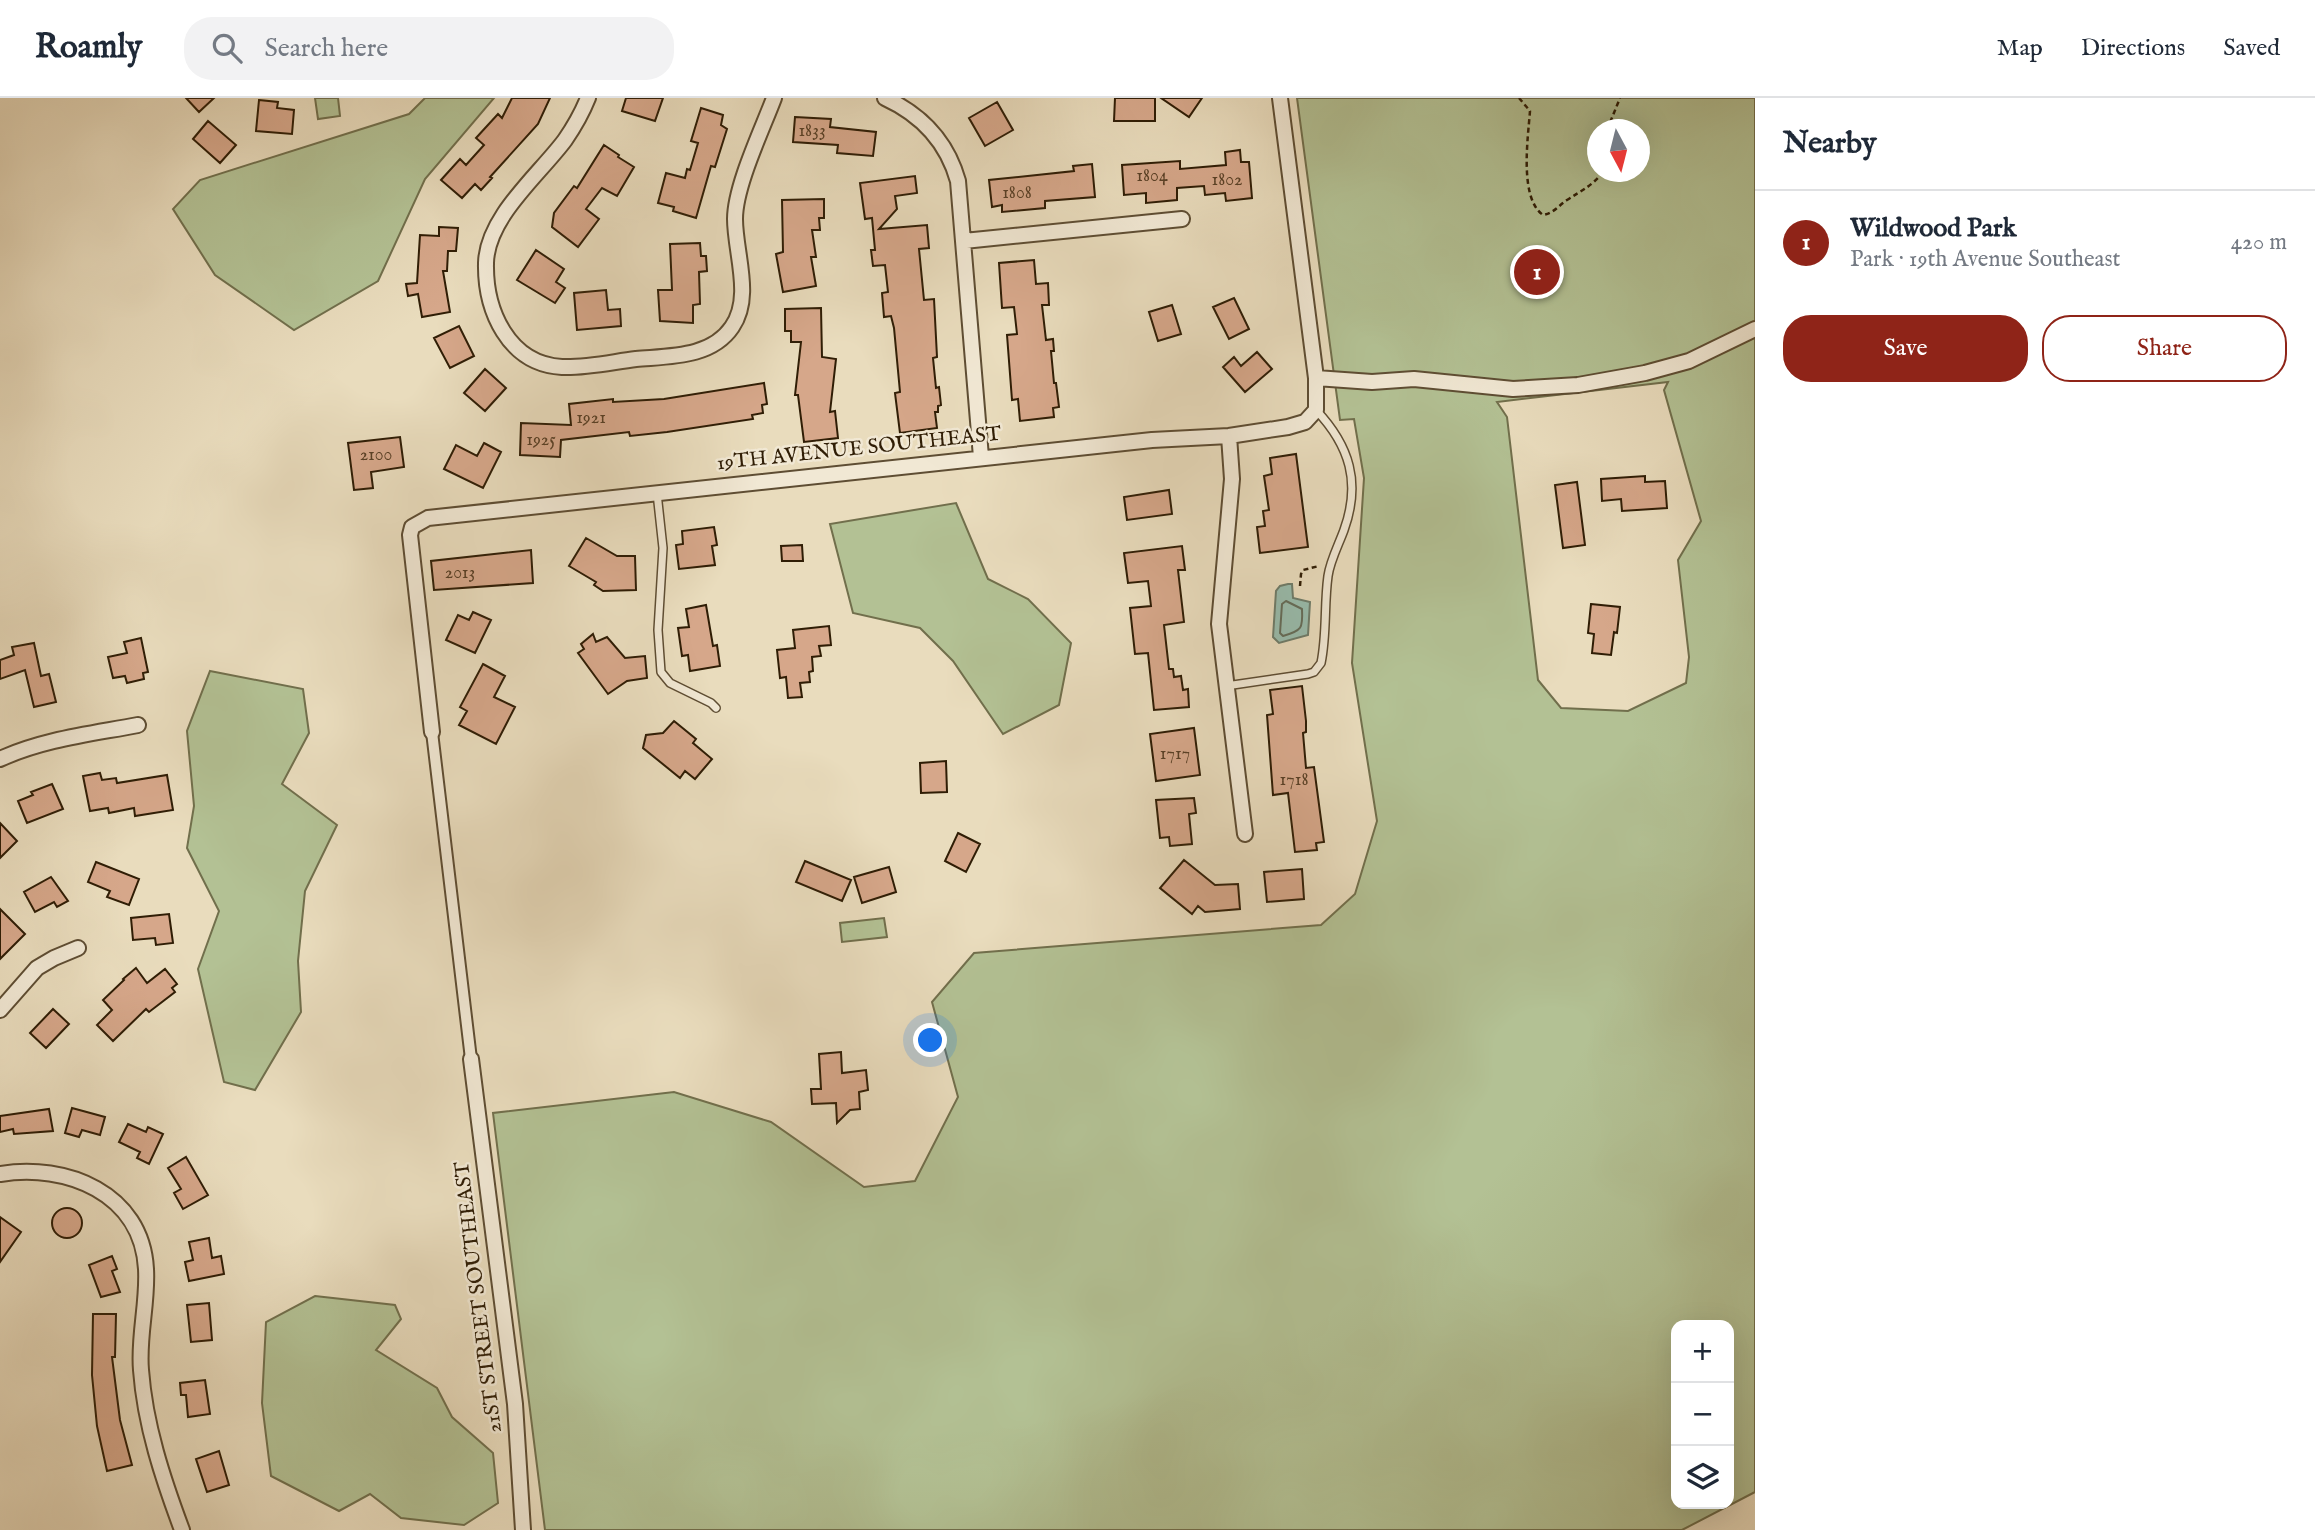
<!DOCTYPE html>
<meta charset="utf-8">
<style>
:root{--surface:#fff;--page:#f2f2f3;--text:#1f2937;--muted:#747a83;--line:#e0e1e3;--accent:#8f2418}
body{margin:0;font-family:"IM FELL English",serif;background:var(--page);color:var(--text)}
.controls{position:absolute;right:21px;bottom:21px;display:grid;overflow:hidden;border-radius:14px;box-shadow:0 7px 28px #0002}
.controls button{width:63px;height:63px;display:grid;place-items:center;padding:0;border:0;border-bottom:2px solid var(--line);background:var(--surface);color:var(--text);font:35px sans-serif}
.compass{position:absolute;left:1587px;top:21px;width:63px;height:63px;border-radius:50%;background:var(--surface);box-shadow:0 7px 28px #0002;rotate:173deg}
.you{position:absolute;left:931px;top:943px;width:24px;height:24px;margin:-18px;border:5px solid #fff;border-radius:50%;background:#1a73e8;box-shadow:0 0 0 10px #1a73e833}
.badge{display:grid;place-items:center;width:46px;height:46px;border-radius:50%;background:var(--accent);color:#fff;font-size:23px;font-weight:700}
.pin{position:absolute;translate:-50% -50%;border:4px solid #fff;box-shadow:0 2px 7px #0006}
.list{margin:0;padding:0;list-style:none}
h2{display:flex;justify-content:space-between;align-items:center;height:91px;margin:0;padding:0 28px;font-size:30px}
h2 small{font-size:23px;font-weight:400;color:var(--muted)}
.list li{display:grid;grid-template-columns:46px 1fr auto;gap:21px;align-items:center;box-sizing:border-box;height:105px;padding:0 28px;border-top:2px solid var(--line)}
.list b{display:block;font-size:26px;white-space:nowrap}
.list p{margin:0;font-size:23px;white-space:nowrap;color:var(--muted)}
.list em{font-size:23px;font-style:normal;color:var(--muted)}
.actions{display:flex;gap:14px;padding:21px 28px}
.actions a{flex:1;padding:16px 0;border:2px solid var(--accent);border-radius:28px;text-align:center;font-size:24px;color:var(--accent)}
.actions .main{background:var(--accent);color:#fff}
.icon{flex:none;width:38px;height:38px;fill:none;stroke:currentColor;stroke-width:2;stroke-linecap:round;stroke-linejoin:round}
.map{position:relative;flex:none;width:1755px;height:1432px;overflow:hidden}
header{display:flex;align-items:center;gap:42px;box-sizing:border-box;height:98px;padding:0 35px;background:var(--surface);border-bottom:2px solid var(--line)}
header strong{font-size:33px}
nav{display:flex;gap:38px;margin-inline-start:auto;font-size:24px}
.search{width:490px;height:63px;background:var(--page);display:flex;align-items:center;gap:18px;box-sizing:border-box;padding:0 24px;border-radius:28px;color:var(--muted);font-size:26px}
main{display:flex}
aside{flex:1;background:var(--surface)}
.map>svg:first-child{display:block}
.green{fill:#b3c194;stroke:#716f4c;stroke-width:2;fill-rule:evenodd}
.water{fill:#98bcad;stroke:#6e7c6a;stroke-width:2}
.lines{fill:none;stroke-linecap:round;stroke-linejoin:round}
.shore{stroke:#646c59;stroke-width:2}
.building{fill:#d6a78a;stroke:#2f1d05;stroke-width:2}
.service-casing{stroke:#5e4d33;stroke-width:10}
.pedestrian-casing{stroke:#5e4d33;stroke-width:14}
.minor-casing{stroke:#5e4d33;stroke-width:18}
.path{stroke:#2f1d05;stroke-width:2.5;stroke-dasharray:5 3.5;stroke-linecap:butt}
.service{stroke:#f1e8d4;stroke-width:7}
.pedestrian{stroke:#f1e8d4;stroke-width:10}
.minor{stroke:#f1e8d4;stroke-width:14}
.labels{text-anchor:middle;dominant-baseline:central;stroke-width:5;stroke-linejoin:round;paint-order:stroke}
.number-label{font-size:18px;fill:#594026}
.street-label{font-size:21px;fill:#2f1d05;stroke:#f1e8d4}
</style>
<header>
<strong>Roamly</strong>
<div class="search"><svg class="icon" aria-label="search" viewBox="0 0 24 24"><circle cx="10" cy="10" r="6"/><path d="M15 15l6 6"/></svg>Search here</div>
<nav><a>Map</a><a>Directions</a><a>Saved</a></nav>
</header>
<main>
<div class="map">
<svg width="1755" height="1432" viewBox="0 0 1755 1432">
<rect width="100%" height="100%" fill="#e9dcbd"/>
<filter id="stains"><feTurbulence type="fractalNoise" baseFrequency=".00286" numOctaves="4"/><feColorMatrix values="0 0 0 0 .2 0 0 0 0 .09 0 0 0 0 .02 0 0 0 .5 -.17"/></filter>
<radialGradient id="worn" r=".72"><stop offset=".6" stop-color="#630" stop-opacity="0"/><stop offset="1" stop-color="#630" stop-opacity=".3"/></radialGradient>
<path class="green" d="M 315,0 L 338,0 L 340,18 L 318,21 Z
M 425,0 L 494,0 L 425,81 L 378,183 L 294,232 L 215,177 L 173,111 L 200,82 L 409,16 Z
M 1297,0 L 1755,0 L 1755,1394 L 1682,1432 L 545,1432 L 493,1015 L 674,994 L 771,1024 L 864,1089 L 915,1083 L 958,999 L 932,904 L 974,855 L 1321,827 L 1355,796 L 1377,723 L 1352,565 L 1364,380 L 1354,321 L 1340,322 ZM 1598,32 L 1640,32 L 1640,74 L 1598,74 ZM 1668,284 L 1664,292 L 1701,423 L 1678,462 L 1689,559 L 1686,585 L 1628,613 L 1561,610 L 1538,582 L 1507,319 L 1497,304 ZM 1676,1227 L 1729,1227 L 1729,1406 L 1676,1406 Z
M 956,405 L 988,481 L 1028,501 L 1071,545 L 1059,607 L 1003,636 L 953,563 L 920,530 L 853,515 L 830,426 Z
M 210,573 L 303,591 L 309,635 L 282,686 L 337,727 L 305,793 L 298,863 L 301,914 L 255,992 L 224,984 L 198,871 L 219,813 L 187,750 L 194,708 L 187,633 Z
M 884,820 L 887,839 L 842,844 L 840,825 Z
M 315,1198 L 395,1207 L 401,1221 L 376,1252 L 437,1290 L 452,1319 L 493,1355 L 498,1405 L 464,1427 L 401,1420 L 370,1396 L 339,1413 L 271,1378 L 262,1305 L 266,1224 Z"/>
<path class="water" d="M 1288,486 L 1292,486 L 1293,500 L 1310,504 L 1308,537 L 1279,545 L 1273,539 L 1276,493 L 1280,488 Z"/>
<g class="lines">
<path class="shore" d="M 1286,503 L 1302,511 C 1303,531 1302,532 1283,538 L 1280,535 L 1282,506 Z"/>
</g>
<path class="building" d="M 186,0 L 214,0 L 199,14 Z
M 512,0 L 550,0 L 538,26 L 490,79 L 492,80 L 481,92 L 475,86 L 462,100 L 441,82 L 460,61 L 466,67 L 484,47 L 476,40 L 498,16 L 502,20 Z
M 626,0 L 663,0 L 655,23 L 622,13 Z
M 1115,0 L 1155,0 L 1155,23 L 1114,23 Z
M 1161,0 L 1202,0 L 1189,19 Z
M 259,2 L 278,4 L 277,10 L 294,12 L 292,36 L 256,33 Z
M 997,4 L 1013,32 L 985,48 L 969,20 Z
M 701,10 L 723,17 L 721,27 L 727,31 L 715,69 L 711,68 L 696,120 L 673,113 L 674,109 L 658,105 L 666,75 L 685,80 L 687,71 L 690,72 L 698,45 L 691,43 Z
M 795,19 L 831,21 L 830,29 L 876,34 L 873,58 L 837,55 L 838,47 L 793,44 Z
M 208,23 L 236,47 L 220,65 L 193,41 Z
M 604,47 L 619,57 L 618,59 L 634,69 L 617,98 L 602,90 L 586,111 L 599,121 L 578,149 L 552,129 L 554,115 L 574,88 L 577,90 Z
M 1240,52 L 1241,64 L 1249,64 L 1252,100 L 1226,103 L 1225,95 L 1205,97 L 1204,88 L 1177,90 L 1177,102 L 1146,105 L 1146,95 L 1124,97 L 1122,67 L 1180,63 L 1180,71 L 1226,67 L 1225,54 Z
M 1092,66 L 1095,99 L 1045,103 L 1045,110 L 1002,114 L 1002,107 L 992,109 L 989,82 L 1074,73 L 1073,68 Z
M 915,78 L 917,95 L 895,98 L 897,111 L 879,131 L 927,127 L 929,150 L 919,151 L 924,202 L 934,201 L 937,259 L 933,260 L 936,290 L 939,289 L 941,307 L 938,308 L 938,314 L 935,314 L 937,330 L 900,335 L 895,295 L 900,294 L 894,230 L 891,218 L 884,219 L 882,195 L 888,194 L 885,167 L 873,168 L 871,152 L 875,152 L 872,120 L 865,121 L 860,85 Z
M 824,101 L 824,120 L 819,120 L 820,132 L 812,132 L 816,159 L 811,159 L 816,188 L 783,194 L 776,156 L 783,154 L 782,102 Z
M 439,129 L 458,130 L 456,153 L 448,153 L 447,173 L 443,173 L 450,214 L 422,219 L 418,196 L 408,198 L 406,186 L 417,185 L 420,137 L 439,138 Z
M 700,145 L 701,158 L 706,158 L 707,173 L 699,174 L 700,206 L 693,207 L 693,225 L 660,223 L 658,192 L 672,192 L 670,146 Z
M 536,152 L 564,171 L 556,184 L 565,190 L 555,205 L 517,182 Z
M 1034,162 L 1036,186 L 1048,185 L 1049,207 L 1042,207 L 1046,242 L 1053,241 L 1054,253 L 1051,253 L 1054,285 L 1056,285 L 1059,309 L 1053,310 L 1054,319 L 1020,323 L 1018,301 L 1012,302 L 1007,237 L 1017,236 L 1014,209 L 1002,210 L 999,165 Z
M 606,192 L 608,212 L 620,211 L 621,228 L 577,232 L 574,195 Z
M 1234,200 L 1249,231 L 1229,241 L 1213,209 Z
M 1172,207 L 1181,236 L 1158,243 L 1149,214 Z
M 821,210 L 822,259 L 836,261 L 830,314 L 835,313 L 838,340 L 804,344 L 798,297 L 795,297 L 801,244 L 791,244 L 791,233 L 785,233 L 785,211 Z
M 459,228 L 474,258 L 450,270 L 434,240 Z
M 1257,254 L 1272,271 L 1245,294 L 1223,269 L 1234,259 L 1241,268 Z
M 485,271 L 506,290 L 485,313 L 464,295 Z
M 764,285 L 767,306 L 762,307 L 763,315 L 752,317 L 753,321 L 667,334 L 630,338 L 629,334 L 561,342 L 560,359 L 520,357 L 521,325 L 571,327 L 569,306 L 613,301 L 613,304 L 664,301 Z
M 400,339 L 404,369 L 371,374 L 373,390 L 354,392 L 348,345 Z
M 484,345 L 501,354 L 483,390 L 444,371 L 456,347 L 477,358 Z
M 1296,356 L 1308,449 L 1260,455 L 1257,429 L 1265,428 L 1263,413 L 1269,412 L 1264,378 L 1272,376 L 1270,360 Z
M 1645,378 L 1645,384 L 1665,383 L 1667,410 L 1622,413 L 1621,401 L 1602,403 L 1601,381 Z
M 1577,384 L 1585,447 L 1563,450 L 1555,387 Z
M 1169,392 L 1172,416 L 1127,422 L 1124,399 Z
M 714,429 L 717,447 L 712,448 L 715,467 L 679,471 L 676,447 L 683,446 L 682,433 Z
M 586,440 L 617,458 L 635,458 L 636,492 L 603,493 L 594,487 L 596,484 L 569,468 Z
M 802,447 L 803,463 L 782,463 L 781,448 Z
M 1182,448 L 1185,472 L 1178,472 L 1184,524 L 1164,527 L 1169,571 L 1173,571 L 1174,579 L 1181,578 L 1183,592 L 1188,591 L 1189,609 L 1154,612 L 1148,555 L 1135,556 L 1130,510 L 1151,508 L 1148,483 L 1128,485 L 1124,455 Z
M 531,452 L 533,485 L 434,492 L 431,463 Z
M 1591,506 L 1620,509 L 1617,535 L 1614,534 L 1611,557 L 1592,555 L 1594,536 L 1588,535 Z
M 706,507 L 713,548 L 717,547 L 720,568 L 690,573 L 688,557 L 682,558 L 678,530 L 689,529 L 686,511 Z
M 473,514 L 491,522 L 475,555 L 446,542 L 458,517 L 469,522 Z
M 829,528 L 831,547 L 819,548 L 821,558 L 812,559 L 813,573 L 809,574 L 810,584 L 800,585 L 802,599 L 788,600 L 786,579 L 780,580 L 777,552 L 795,550 L 793,532 Z
M 593,536 L 596,544 L 607,539 L 625,560 L 645,558 L 647,580 L 627,583 L 608,596 L 578,555 L 584,551 L 581,546 Z
M 141,540 L 148,574 L 143,575 L 144,581 L 127,585 L 125,578 L 113,580 L 108,559 L 127,555 L 124,544 Z
M 34,545 L 41,578 L 49,576 L 56,604 L 34,609 L 25,572 L 0,581 L 0,562 L 14,557 L 12,549 Z
M 483,566 L 505,578 L 494,599 L 515,609 L 496,646 L 459,627 L 467,613 L 460,609 Z
M 1302,588 L 1306,623 L 1306,634 L 1303,635 L 1306,670 L 1314,669 L 1324,744 L 1316,745 L 1317,752 L 1295,754 L 1288,695 L 1273,697 L 1267,617 L 1273,616 L 1270,592 Z
M 674,623 L 696,641 L 693,645 L 712,661 L 695,681 L 685,673 L 680,680 L 643,650 L 646,637 L 663,635 Z
M 1194,630 L 1200,677 L 1156,683 L 1150,636 Z
M 946,663 L 947,694 L 921,695 L 920,665 Z
M 100,675 L 102,682 L 116,680 L 117,685 L 167,677 L 173,712 L 135,718 L 134,710 L 109,715 L 108,710 L 90,713 L 83,678 Z
M 52,686 L 63,711 L 27,725 L 18,703 L 33,697 L 31,694 Z
M 1194,700 L 1196,715 L 1189,716 L 1192,746 L 1170,748 L 1169,739 L 1160,740 L 1156,702 Z
M 0,725 L 17,743 L 0,760 Z
M 958,735 L 980,746 L 966,774 L 945,763 Z
M 1184,762 L 1215,787 L 1238,786 L 1240,811 L 1205,814 L 1198,808 L 1192,816 L 1160,790 Z
M 805,763 L 851,782 L 842,803 L 796,784 Z
M 96,764 L 139,781 L 129,807 L 107,799 L 110,793 L 88,784 Z
M 889,769 L 896,794 L 862,805 L 854,779 Z
M 1302,771 L 1304,801 L 1267,804 L 1264,774 Z
M 51,779 L 68,803 L 57,809 L 54,804 L 35,814 L 24,794 Z
M 0,811 L 25,836 L 0,861 Z
M 169,816 L 173,845 L 156,847 L 155,840 L 133,842 L 131,820 Z
M 136,870 L 147,885 L 165,871 L 177,886 L 172,890 L 175,894 L 149,914 L 146,911 L 113,943 L 97,927 L 112,912 L 103,902 L 124,882 L 123,881 Z
M 53,911 L 69,926 L 46,950 L 30,935 Z
M 841,954 L 842,975 L 866,972 L 868,992 L 859,994 L 860,1011 L 850,1012 L 837,1025 L 836,1005 L 812,1006 L 811,991 L 821,991 L 819,956 Z
M 72,1010 L 105,1019 L 100,1037 L 82,1032 L 79,1039 L 65,1035 Z
M 49,1011 L 53,1033 L 14,1036 L 13,1031 L 0,1034 L 0,1018 Z
M 128,1026 L 146,1034 L 148,1029 L 163,1036 L 149,1066 L 137,1060 L 140,1054 L 119,1044 Z
M 186,1059 L 208,1097 L 183,1111 L 174,1095 L 181,1091 L 168,1070 Z
M52 1125a15 15 0 1 1 30 0a15 15 0 1 1-30 0Z
M 0,1119 L 21,1134 L 0,1164 Z
M 209,1140 L 212,1160 L 221,1158 L 224,1176 L 189,1183 L 185,1164 L 193,1162 L 189,1144 Z
M 112,1158 L 117,1171 L 112,1173 L 120,1194 L 101,1199 L 89,1167 Z
M 209,1205 L 212,1242 L 191,1244 L 187,1207 Z
M 93,1216 L 116,1216 L 115,1259 L 112,1259 L 120,1322 L 132,1367 L 107,1373 L 97,1328 L 92,1277 Z
M 205,1282 L 210,1316 L 188,1319 L 186,1297 L 181,1297 L 180,1285 Z
M 219,1353 L 229,1387 L 207,1394 L 196,1361 Z"/>
<g class="lines">
<defs>
<path id="service" d="M 657,395 L 663,450 L 658,532 L 661,574 L 670,585 L 711,605 L 716,610
M 1226,588 L 1308,576 L 1314,574 L 1321,565 C 1327,536 1324,507 1328,478 C 1330,463 1339,446 1344,432 C 1361,385 1350,348 1316,312"/>
<path id="pedestrian" d="M 432,634 L 471,961"/>
<path id="minor" d="M 588,0 C 582,15 574,29 565,42 C 539,77 487,119 486,165 C 485,212 508,266 562,269 C 586,270 612,264 636,261 C 669,258 711,260 732,229 C 753,199 735,155 735,121 C 735,88 762,32 774,0
M 885,0 C 922,17 947,44 958,83 L 981,359
M 964,143 L 1182,121
M 1316,280 L 1372,284 L 1414,281 L 1513,291 L 1578,287 L 1645,275 L 1689,263 L 1755,231
M 1229,338 L 1232,381 L 1219,526 L 1245,736
M 432,634 L 410,437 L 412,429 L 428,420 L 1152,342 L 1229,338 L 1288,329 L 1305,324 L 1316,312 L 1316,280 L 1280,0
M 0,661 C 44,641 91,636 138,627
M 0,912 L 37,870 L 54,860 L 78,850
M 471,961 L 515,1306 L 523,1432
M 0,1076 C 66,1065 142,1095 146,1171 C 148,1205 138,1239 141,1272 C 145,1327 163,1381 182,1432"/>
</defs>
<use href="#service" class="service-casing"/>
<use href="#pedestrian" class="pedestrian-casing"/>
<use href="#minor" class="minor-casing"/>
<path class="path" d="M 1519,0 L 1530,13 C 1528,40 1519,100 1543,117 C 1554,115 1558,108 1567,102 C 1582,92 1591,89 1603,74
M 1607,32 L 1620,0
M 1300,488 L 1301,476 L 1303,472 L 1319,468"/>
<use href="#service" class="service"/>
<use href="#pedestrian" class="pedestrian"/>
<use href="#minor" class="minor"/>
</g>
<g class="labels">
<g class="number-label">
<text x="812" y="33">1833</text>
<text x="1152" y="78">1804</text>
<text x="1227" y="82">1802</text>
<text x="1017" y="95">1808</text>
<text x="591" y="320">1921</text>
<text x="541" y="342">1925</text>
<text x="376" y="357">2100</text>
<text x="460" y="475">2013</text>
<text x="1175" y="656">1717</text>
<text x="1294" y="682">1718</text>
</g>
<g class="street-label">
<text transform="translate(859 351) rotate(-6)">19TH AVENUE SOUTHEAST</text>
<text transform="translate(479 1199) rotate(-97)">21ST STREET SOUTHEAST</text>
</g>
</g>
<rect width="100%" height="100%" filter="url(#stains)"/>
<rect width="100%" height="100%" fill="url(#worn)"/>
</svg>
<div class="controls">
<button>+</button>
<button>−</button>
<button><svg class="icon" aria-label="layers" viewBox="0 0 24 24"><path d="M12 4l9 5-9 5-9-5zM3 14l9 5 9-5"/></svg></button>
</div>
<svg class="compass" viewBox="-18 -18 36 36"><path d="M0-13l5 13h-10z" fill="#e53935"/><path d="M0 13l5-13h-10z" fill="#747a83"/></svg>
<div class="you"></div>
<div class="pin badge" style="left:1537px;top:174px">1</div>
</div>
<aside>
<h2>Nearby<small></small></h2>
<ul class="list">
<li><span class="badge">1</span><div><b>Wildwood Park</b><p>Park · 19th Avenue Southeast</p></div><em>420 m</em></li>
</ul>
<div class="actions"><a class="main">Save</a><a>Share</a></div>
</aside>
</main>
